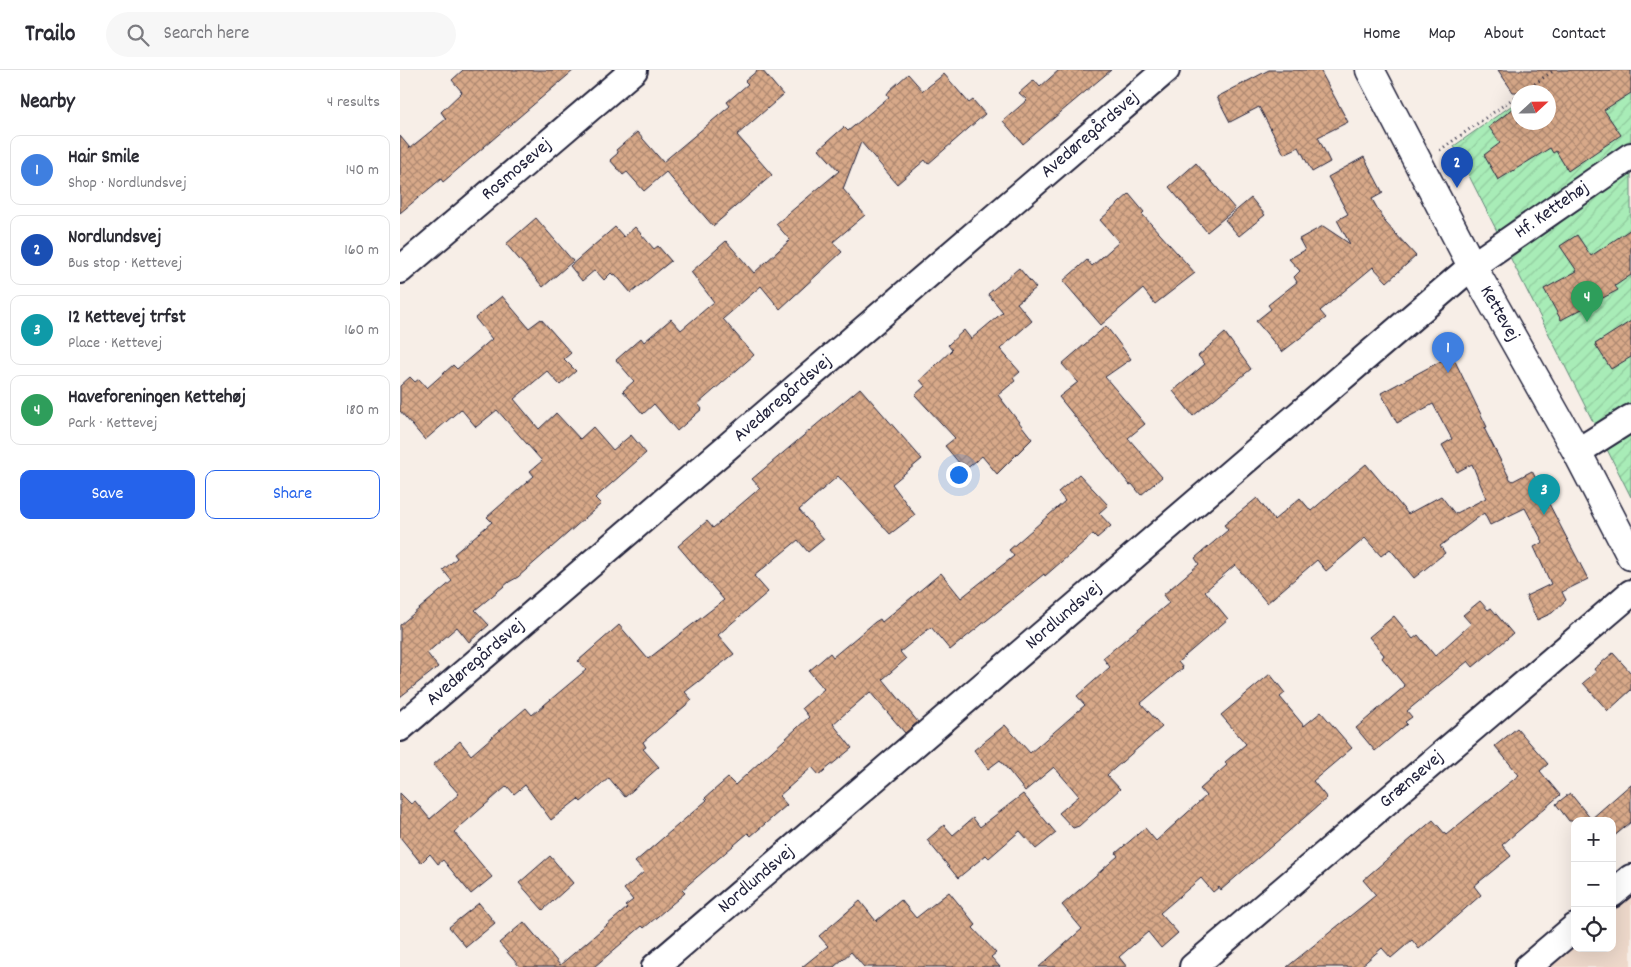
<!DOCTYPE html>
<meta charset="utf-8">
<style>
:root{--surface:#fff;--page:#f7f7f7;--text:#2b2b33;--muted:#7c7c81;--line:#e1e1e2;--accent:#2563eb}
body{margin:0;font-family:Dekko,sans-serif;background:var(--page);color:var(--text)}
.controls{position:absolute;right:15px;bottom:15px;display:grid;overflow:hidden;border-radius:10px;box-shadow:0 5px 20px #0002}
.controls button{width:45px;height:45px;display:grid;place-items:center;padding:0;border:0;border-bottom:1px solid var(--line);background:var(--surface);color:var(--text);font:25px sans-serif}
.compass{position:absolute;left:1111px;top:15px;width:45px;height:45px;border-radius:50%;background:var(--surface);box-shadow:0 5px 20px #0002;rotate:68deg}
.you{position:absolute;left:558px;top:404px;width:18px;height:18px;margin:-12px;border:4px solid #fff;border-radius:50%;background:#1a73e8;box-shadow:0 0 0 8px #1a73e833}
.badge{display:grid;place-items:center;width:32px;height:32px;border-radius:50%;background:var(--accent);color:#fff;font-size:16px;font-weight:700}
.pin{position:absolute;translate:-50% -41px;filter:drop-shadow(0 1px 2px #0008)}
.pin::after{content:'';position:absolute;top:26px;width:18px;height:15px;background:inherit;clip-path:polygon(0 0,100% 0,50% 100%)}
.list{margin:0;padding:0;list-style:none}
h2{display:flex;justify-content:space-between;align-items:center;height:65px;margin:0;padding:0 20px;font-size:21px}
h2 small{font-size:16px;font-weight:400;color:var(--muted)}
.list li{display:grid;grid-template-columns:32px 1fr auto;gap:15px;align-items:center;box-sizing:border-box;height:70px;margin:0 10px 10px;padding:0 10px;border:1px solid var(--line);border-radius:10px}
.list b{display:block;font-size:19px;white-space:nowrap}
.list p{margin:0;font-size:16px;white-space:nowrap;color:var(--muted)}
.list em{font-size:16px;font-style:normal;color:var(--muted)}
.actions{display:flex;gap:10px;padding:15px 20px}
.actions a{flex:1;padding:11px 0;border:1px solid var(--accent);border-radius:10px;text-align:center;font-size:18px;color:var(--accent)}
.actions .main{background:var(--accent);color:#fff}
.icon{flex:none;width:28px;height:28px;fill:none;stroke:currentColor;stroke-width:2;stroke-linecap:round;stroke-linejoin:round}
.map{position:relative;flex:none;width:1231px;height:897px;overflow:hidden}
header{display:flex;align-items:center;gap:30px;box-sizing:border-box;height:70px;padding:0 25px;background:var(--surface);border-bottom:1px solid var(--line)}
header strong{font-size:24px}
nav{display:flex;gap:28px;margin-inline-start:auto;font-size:18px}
.search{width:350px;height:45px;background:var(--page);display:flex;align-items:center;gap:12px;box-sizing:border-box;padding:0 18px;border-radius:28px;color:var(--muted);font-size:19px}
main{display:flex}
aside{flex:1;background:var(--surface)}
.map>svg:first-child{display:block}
.built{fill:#eed9cb}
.garden{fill:url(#garden-furrows);stroke:#658779}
.building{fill:url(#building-cross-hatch);stroke:#22223b}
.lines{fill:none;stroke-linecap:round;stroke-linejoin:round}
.minor-casing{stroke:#22223b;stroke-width:30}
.tertiary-casing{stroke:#22223b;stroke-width:31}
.path{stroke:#22223b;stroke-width:3;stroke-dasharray:1 4;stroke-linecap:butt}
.minor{stroke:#fff;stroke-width:26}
.tertiary{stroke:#fff;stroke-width:28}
.labels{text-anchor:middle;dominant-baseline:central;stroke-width:4;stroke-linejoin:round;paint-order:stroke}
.street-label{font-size:19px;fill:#22223b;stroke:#fff}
</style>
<header>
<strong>Trailo</strong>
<div class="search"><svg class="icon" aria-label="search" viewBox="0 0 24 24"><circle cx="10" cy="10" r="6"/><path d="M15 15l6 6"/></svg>Search here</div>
<nav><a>Home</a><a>Map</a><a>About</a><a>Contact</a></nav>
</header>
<main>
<aside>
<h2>Nearby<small>4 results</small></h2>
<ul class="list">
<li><span class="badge" style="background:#3f7fe0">1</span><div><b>Hair Smile</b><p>Shop · Nordlundsvej</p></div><em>140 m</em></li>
<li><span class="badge" style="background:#1a4fb4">2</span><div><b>Nordlundsvej</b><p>Bus stop · Kettevej</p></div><em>160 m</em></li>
<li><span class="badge" style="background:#0f9aa8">3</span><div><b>12 Kettevej trfst</b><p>Place · Kettevej</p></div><em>160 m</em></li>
<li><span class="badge" style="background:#2e9e5b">4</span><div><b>Haveforeningen Kettehøj</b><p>Park · Kettevej</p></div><em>180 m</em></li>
</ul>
<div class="actions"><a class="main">Save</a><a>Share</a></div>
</aside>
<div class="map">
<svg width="1231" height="897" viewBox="0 0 1231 897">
<defs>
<pattern id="garden-furrows" width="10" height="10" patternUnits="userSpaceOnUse" patternTransform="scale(1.25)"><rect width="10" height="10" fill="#a8ecb7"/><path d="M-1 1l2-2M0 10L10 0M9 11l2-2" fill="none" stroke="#90ca9e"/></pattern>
<pattern id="building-cross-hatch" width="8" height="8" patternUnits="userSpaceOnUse" patternTransform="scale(1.25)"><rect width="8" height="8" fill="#d8a989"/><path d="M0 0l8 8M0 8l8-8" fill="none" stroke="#af8971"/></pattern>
</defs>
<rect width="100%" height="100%" fill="#f7eee7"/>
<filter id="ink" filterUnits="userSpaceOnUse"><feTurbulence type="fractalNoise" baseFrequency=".02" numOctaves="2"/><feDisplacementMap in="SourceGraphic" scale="10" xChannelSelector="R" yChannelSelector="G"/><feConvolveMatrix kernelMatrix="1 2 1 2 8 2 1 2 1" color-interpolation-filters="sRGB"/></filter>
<g filter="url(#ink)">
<path class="built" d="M 1231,795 L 1231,897 L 1119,897 L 1175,846 L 1175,878 L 1212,878 L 1212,812 Z"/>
<path class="garden" d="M 1162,0 L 1231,0 L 1231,427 L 1054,76 L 1118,31 L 1118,52 L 1148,52 L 1148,22 L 1130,22 Z"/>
<path class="building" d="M 63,0 L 174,0 L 43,112 L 41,109 L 0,143 L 0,66 L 10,78 L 46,49 L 41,42 L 62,22 L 52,10 Z
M 358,0 L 362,0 L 383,25 L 337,65 L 372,105 L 313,156 L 266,102 L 244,121 L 227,102 L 223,105 L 210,90 L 218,83 L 216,80 L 237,62 L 263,92 L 330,36 L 327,32 L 348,14 L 345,11 Z
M 659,0 L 711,0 L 623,74 L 603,51 L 627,30 L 619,23 L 634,10 L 640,17 Z
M 869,0 L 920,0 L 948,52 L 918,67 L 930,92 L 912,102 L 899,77 L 884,84 L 859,37 L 830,52 L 817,27 Z
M 1098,0 L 1231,0 L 1231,23 L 1204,40 L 1221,65 L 1168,101 L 1156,81 L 1153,83 L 1150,78 L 1098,110 L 1084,85 L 1100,73 L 1089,57 L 1118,35 L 1118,52 L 1148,52 L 1148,22 L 1113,22 Z
M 508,4 L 523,21 L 544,4 L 569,33 L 573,30 L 585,44 L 528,94 L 525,90 L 497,114 L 461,72 L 443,119 L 465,145 L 433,172 L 442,182 L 380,239 L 361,216 L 323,249 L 354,285 L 298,334 L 302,339 L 277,361 L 254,334 L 243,344 L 223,321 L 234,311 L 216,290 L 241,268 L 244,272 L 271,249 L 281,260 L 314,232 L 291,202 L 326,171 L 354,203 L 390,170 L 376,154 L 439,101 L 419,79 L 444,57 L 448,61 L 489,27 L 487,24 L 490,20 Z
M 964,87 L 983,123 L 972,129 L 985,152 L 1016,186 L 987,212 L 973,197 L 920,241 L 926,248 L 882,282 L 856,251 L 871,239 L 868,235 L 897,212 L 894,207 L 900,201 L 889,189 L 905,180 L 899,169 L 923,156 L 950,174 L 937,150 L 948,144 L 928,107 Z
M 796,93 L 835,139 L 807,162 L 769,117 Z
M 729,124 L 744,142 L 742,144 L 795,203 L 755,234 L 743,219 L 701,255 L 663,211 L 687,190 L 692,196 L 719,172 L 700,150 Z
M 851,128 L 865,145 L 839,166 L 825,150 Z
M 136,148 L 173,191 L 143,217 L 106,174 Z
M 215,157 L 224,167 L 235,157 L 254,179 L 258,176 L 271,191 L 231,223 L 215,204 L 213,205 L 211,203 L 204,210 L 195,200 L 182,211 L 170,196 Z
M 1231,159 L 1231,205 L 1215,216 L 1218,220 L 1161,250 L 1144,219 L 1177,201 L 1160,176 L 1177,165 L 1191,186 Z
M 619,198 L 636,218 L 617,233 L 632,251 L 600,279 L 620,302 L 613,308 L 615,311 L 598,325 L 632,369 L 597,404 L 582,386 L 565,400 L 545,376 L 555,368 L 515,325 L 525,316 L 520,310 L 552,280 L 548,275 L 564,260 L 571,269 L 603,242 L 588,224 Z
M 102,226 L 129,258 L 141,249 L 171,283 L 164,289 L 176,301 L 160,315 L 147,301 L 114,329 L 139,359 L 156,343 L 180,369 L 193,357 L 213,380 L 231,365 L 246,383 L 195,428 L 201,434 L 118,507 L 109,512 L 75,540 L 89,555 L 69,572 L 57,557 L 27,583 L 38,597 L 0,627 L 0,555 L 52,511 L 43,500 L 57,488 L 54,484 L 92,452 L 87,447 L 134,406 L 130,401 L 142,391 L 97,340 L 76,357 L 61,339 L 25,370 L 0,341 L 0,316 L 10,307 L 15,312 L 19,309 L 27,318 L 53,295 L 57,299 L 92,269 L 75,248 Z
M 1231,251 L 1231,287 L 1211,299 L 1195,274 Z
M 706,256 L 731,289 L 705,307 L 745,354 L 728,368 L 762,407 L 741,425 L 732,414 L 730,415 L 659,327 L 678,312 L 662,294 Z
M 825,263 L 851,299 L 793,346 L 773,321 L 805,294 L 798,286 Z
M 1052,285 L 1087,357 L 1084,358 L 1110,409 L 1113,411 L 1132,401 L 1188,509 L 1162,522 L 1166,530 L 1152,543 L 1137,550 L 1126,526 L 1151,514 L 1134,477 L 1143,472 L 1125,438 L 1090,455 L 1084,443 L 1040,476 L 1045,483 L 1014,508 L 990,479 L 981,486 L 965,468 L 926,501 L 917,490 L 867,533 L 835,495 L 805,521 L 828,549 L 778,592 L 783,598 L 741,633 L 762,657 L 707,705 L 720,719 L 679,756 L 673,758 L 659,743 L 679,726 L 654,697 L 625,721 L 600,690 L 588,699 L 574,680 L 605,655 L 630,683 L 685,635 L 677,626 L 710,597 L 703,588 L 769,533 L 763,525 L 799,494 L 795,488 L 828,460 L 824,455 L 857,428 L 874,450 L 900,428 L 911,441 L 966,394 L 1008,444 L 1041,426 L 1055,444 L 1086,428 L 1072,394 L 1057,402 L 1042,375 L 1052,369 L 1033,334 L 997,353 L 981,323 Z
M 460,318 L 522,389 L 492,414 L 515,445 L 490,464 L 438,406 L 399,440 L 424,469 L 408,482 L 398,470 L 354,506 L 368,522 L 318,565 L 334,584 L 285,622 L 292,630 L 243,672 L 246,677 L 243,679 L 259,697 L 225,727 L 209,708 L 181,732 L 178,729 L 151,750 L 125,715 L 114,724 L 107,716 L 54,762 L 92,807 L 71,824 L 43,790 L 38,794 L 30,784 L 21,793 L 0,767 L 0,723 L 11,734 L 15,731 L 30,749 L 59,724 L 33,695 L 60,671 L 71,685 L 126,638 L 132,645 L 186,600 L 178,591 L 219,555 L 248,589 L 324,530 L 278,476 L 307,451 L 313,458 L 360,418 L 352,409 Z
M 679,404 L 708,435 L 699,443 L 711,456 L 697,468 L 693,464 L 645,506 L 644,504 L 550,580 L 531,557 L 500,582 L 506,589 L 483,609 L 518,652 L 505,663 L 470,622 L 433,654 L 452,678 L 419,705 L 412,697 L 379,726 L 387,735 L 351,766 L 348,763 L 282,820 L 285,823 L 244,858 L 242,856 L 194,897 L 120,897 L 99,873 L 124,852 L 160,895 L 227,838 L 225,836 L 233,830 L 224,819 L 244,802 L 235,792 L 307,730 L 305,728 L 328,708 L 335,715 L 409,647 L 402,638 L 424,619 L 409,601 L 430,583 L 433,587 L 475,552 L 480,549 L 482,552 L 541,503 L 561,528 L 614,486 L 609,480 L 665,431 L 658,422 Z
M 1080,531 L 1088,540 L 1091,538 L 1113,564 L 1073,597 L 1068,591 L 1007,641 L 1012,647 L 1005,652 L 1007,654 L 975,681 L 956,658 L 1005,616 L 982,588 L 984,585 L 969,567 L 994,546 L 1013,569 L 1018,565 L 1035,586 L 1071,554 L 1063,545 Z
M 1213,583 L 1231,603 L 1231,620 L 1208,641 L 1183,613 L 1196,602 L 1194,599 Z
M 870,604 L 885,623 L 880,627 L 904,656 L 921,642 L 952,678 L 913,711 L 927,728 L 821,820 L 819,817 L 813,822 L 801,808 L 760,843 L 778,863 L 761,878 L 748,862 L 719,887 L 727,897 L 639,897 L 682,859 L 662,835 L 718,786 L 716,783 L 745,758 L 756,771 L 806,726 L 800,719 L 827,695 L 825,692 L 846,674 L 821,645 Z
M 1117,658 L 1148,694 L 1140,701 L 1160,725 L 1102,775 L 1111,786 L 1074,816 L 1081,825 L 1019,879 L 1012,870 L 991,888 L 982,878 L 960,897 L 887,897 L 976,825 L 963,810 L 1033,750 L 1046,765 L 1119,705 L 1095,676 Z
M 1231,714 L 1231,752 L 1212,768 L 1212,751 L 1169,751 L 1156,734 L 1170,723 L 1191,749 Z
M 623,724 L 656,763 L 636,779 L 620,761 L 589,788 L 586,785 L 558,808 L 527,770 L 544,755 L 553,765 L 573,748 L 580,757 Z
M 150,786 L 173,813 L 143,840 L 119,813 Z
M 549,822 L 576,855 L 573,858 L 596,883 L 591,887 L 600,897 L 464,897 L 451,882 L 434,897 L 402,897 L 428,876 L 419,866 L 460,831 L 476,851 L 501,830 L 516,848 Z
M 79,833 L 95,853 L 66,877 L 49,857 Z"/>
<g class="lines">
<defs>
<g id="minor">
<path id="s1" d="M 0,200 L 234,0"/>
<path d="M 1177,382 L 1231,348"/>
<path id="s2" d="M 0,658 L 766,0"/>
<path d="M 1212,824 L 1231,808"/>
<path id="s3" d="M 255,897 L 1072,196 L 1231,86"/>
<path id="s4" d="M 793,897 L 1231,523"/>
<path d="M 1128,897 L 1175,857"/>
</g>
<g id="tertiary">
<path id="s5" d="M 970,0 L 1072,196 L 1177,382 L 1231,486"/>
</g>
</defs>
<use href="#minor" class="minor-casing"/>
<use href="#tertiary" class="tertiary-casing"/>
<path class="path" d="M 1122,22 L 1155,0
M 1040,80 L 1118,25"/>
<use href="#minor" class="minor"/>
<use href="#tertiary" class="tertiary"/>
</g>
</g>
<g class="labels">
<g class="street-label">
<text stroke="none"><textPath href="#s2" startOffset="910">Avedøregårdsvej</textPath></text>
<text stroke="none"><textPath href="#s1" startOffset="154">Rosmosevej</textPath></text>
<text stroke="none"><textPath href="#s3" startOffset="1174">Hf. Kettehøj</textPath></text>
<text stroke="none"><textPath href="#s5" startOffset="276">Kettevej</textPath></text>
<text stroke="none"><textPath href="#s2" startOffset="505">Avedøregårdsvej</textPath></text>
<text stroke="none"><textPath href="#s3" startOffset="539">Nordlundsvej</textPath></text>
<text stroke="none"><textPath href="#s2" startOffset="100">Avedøregårdsvej</textPath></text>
<text stroke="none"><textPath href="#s4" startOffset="288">Grænsevej</textPath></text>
<text stroke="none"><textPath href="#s3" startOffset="134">Nordlundsvej</textPath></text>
</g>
</g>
</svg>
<div class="controls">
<button>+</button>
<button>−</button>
<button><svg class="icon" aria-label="locate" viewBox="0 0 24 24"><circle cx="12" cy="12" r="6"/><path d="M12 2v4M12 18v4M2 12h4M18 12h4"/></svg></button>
</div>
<svg class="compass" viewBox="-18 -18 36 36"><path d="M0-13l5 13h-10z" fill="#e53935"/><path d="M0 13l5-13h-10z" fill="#7c7c81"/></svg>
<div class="you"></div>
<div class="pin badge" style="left:1048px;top:303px;background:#3f7fe0">1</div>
<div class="pin badge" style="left:1057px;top:118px;background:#1a4fb4">2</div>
<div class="pin badge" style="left:1144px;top:445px;background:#0f9aa8">3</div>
<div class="pin badge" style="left:1187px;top:252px;background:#2e9e5b">4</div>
</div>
</main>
